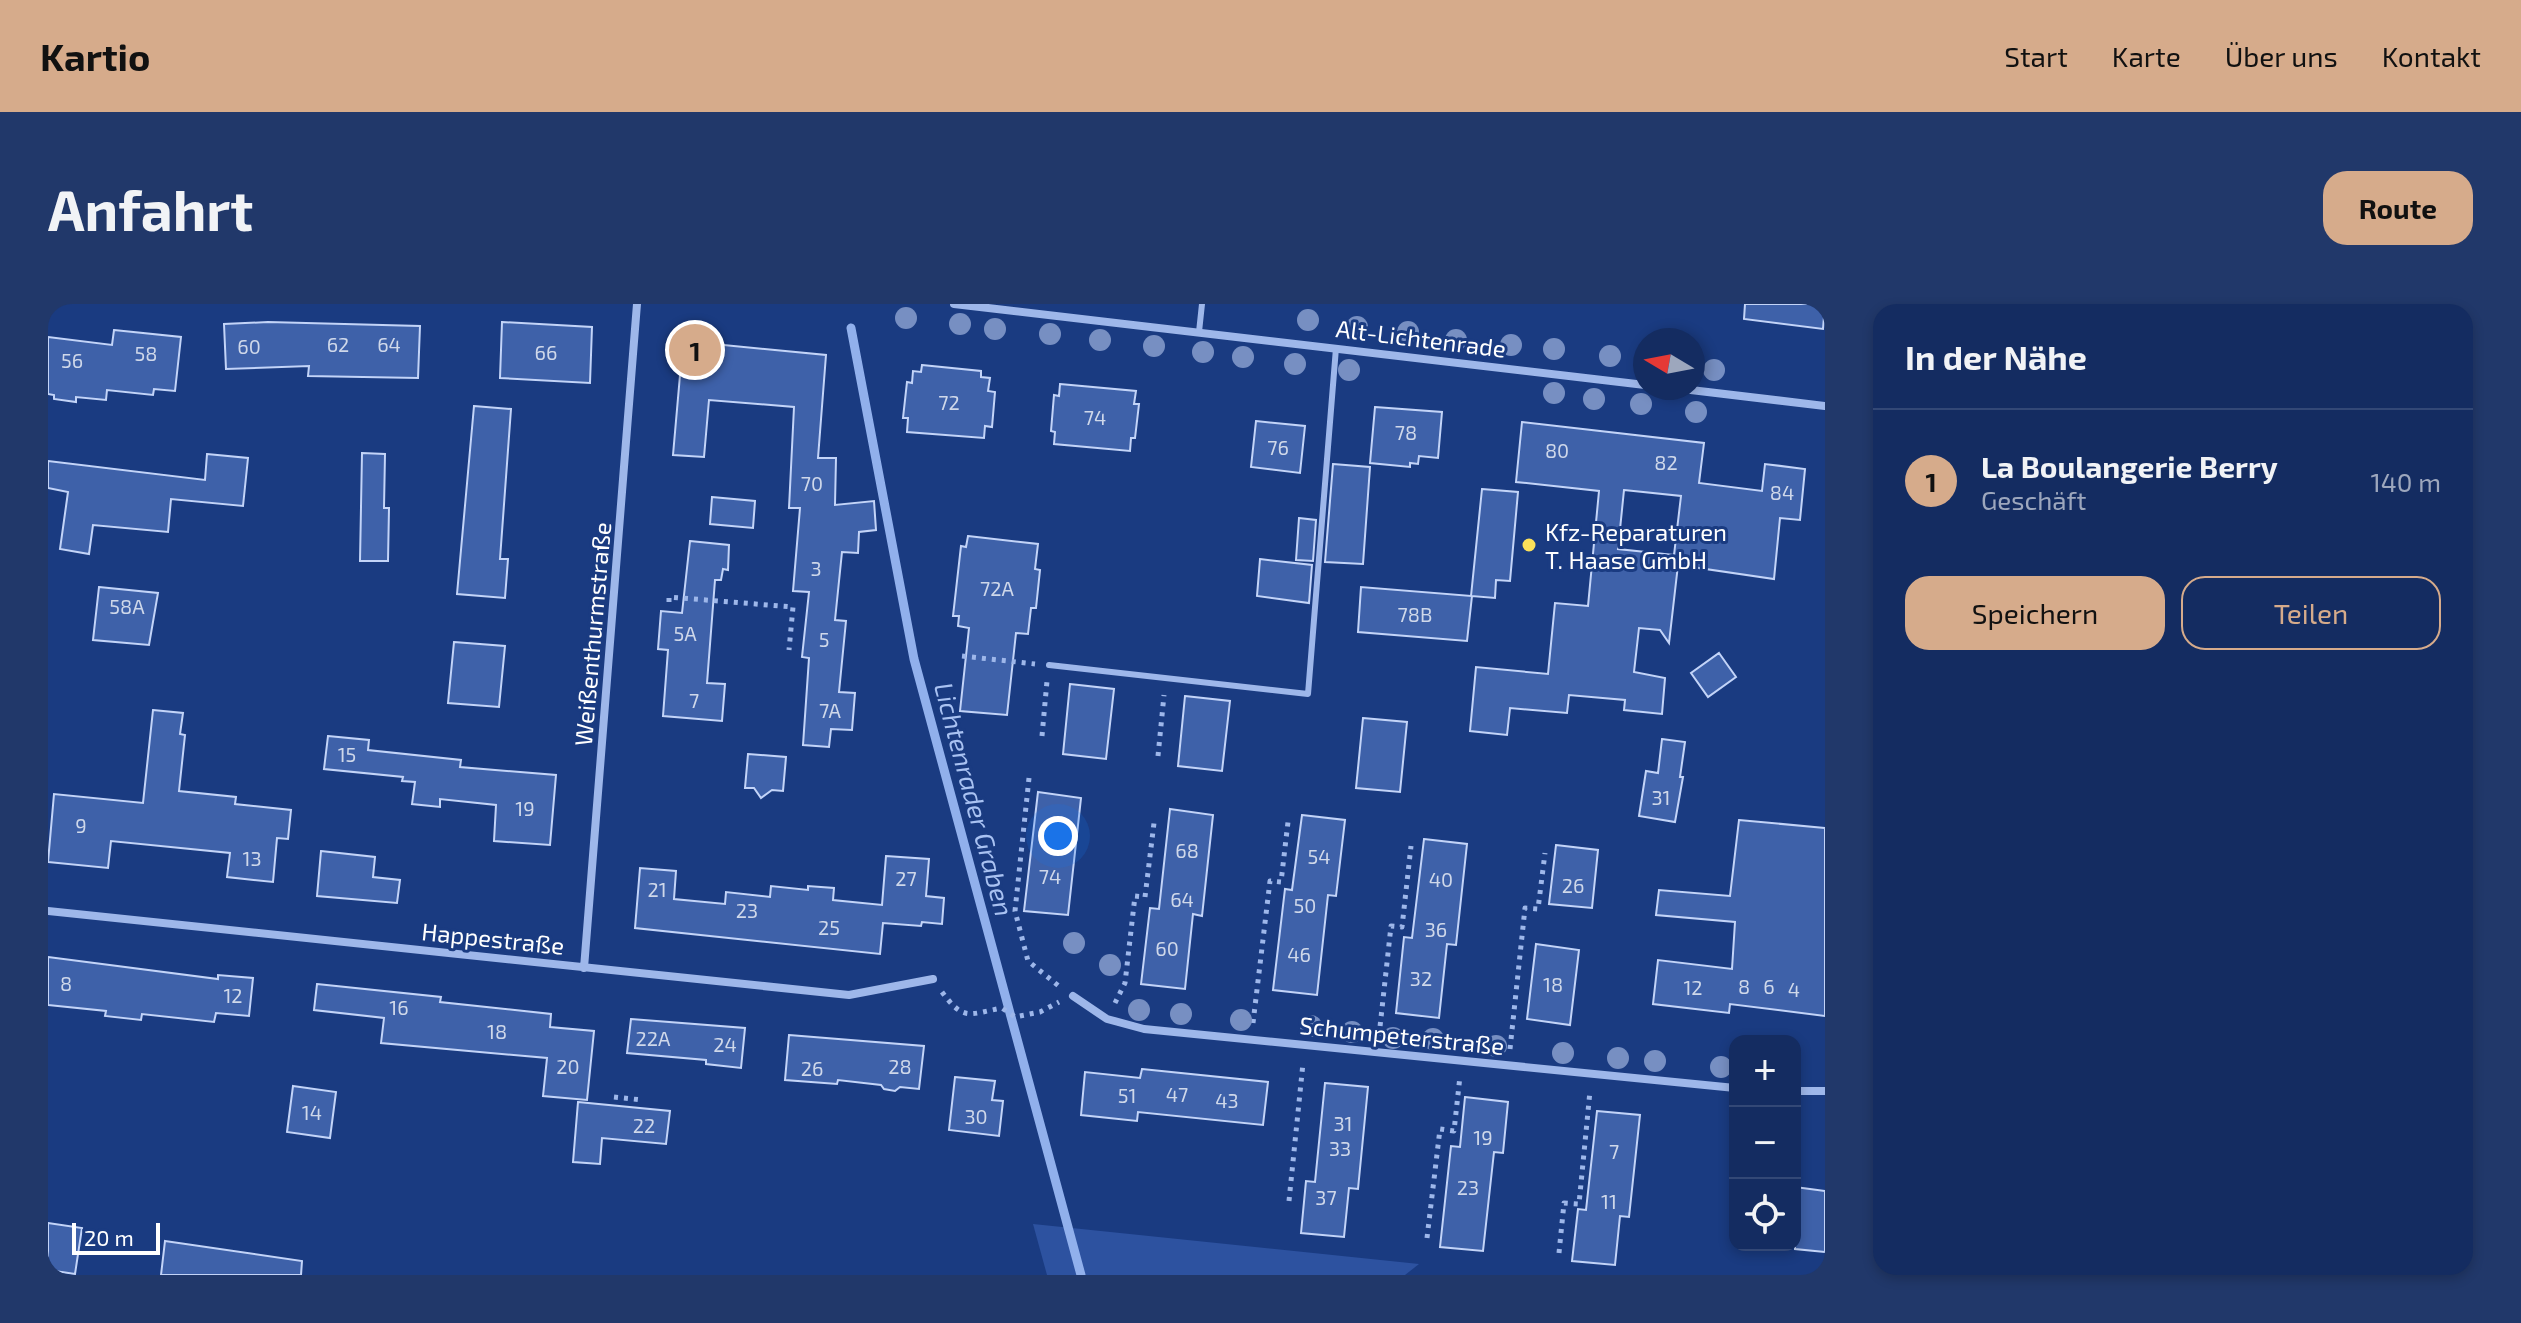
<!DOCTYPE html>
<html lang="de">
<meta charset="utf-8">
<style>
:root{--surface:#142c61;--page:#21386a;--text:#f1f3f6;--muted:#9da7bd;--line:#334876;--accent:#d6ab8b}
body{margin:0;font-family:"Exo 2",sans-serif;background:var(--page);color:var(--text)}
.controls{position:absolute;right:24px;bottom:24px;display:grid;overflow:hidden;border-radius:16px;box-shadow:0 4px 12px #0003}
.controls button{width:72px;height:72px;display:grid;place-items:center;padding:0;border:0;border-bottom:2px solid var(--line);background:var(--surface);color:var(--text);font:40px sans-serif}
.compass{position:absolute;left:1585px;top:24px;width:72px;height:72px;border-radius:50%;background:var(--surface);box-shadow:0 4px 12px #0003;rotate:280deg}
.scale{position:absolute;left:24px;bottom:20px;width:88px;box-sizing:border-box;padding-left:8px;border:4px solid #fff;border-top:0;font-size:22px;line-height:28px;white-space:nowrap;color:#fff;-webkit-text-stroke:6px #1a3b81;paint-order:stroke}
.you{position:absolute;left:1010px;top:532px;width:28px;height:28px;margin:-20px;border:6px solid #fff;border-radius:50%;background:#1a73e8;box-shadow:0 0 0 12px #1a73e833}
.badge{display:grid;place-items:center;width:52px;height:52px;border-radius:50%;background:var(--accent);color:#111;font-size:26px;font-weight:700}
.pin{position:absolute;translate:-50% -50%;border:4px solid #fff;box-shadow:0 2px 8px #0006}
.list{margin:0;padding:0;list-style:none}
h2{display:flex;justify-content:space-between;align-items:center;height:104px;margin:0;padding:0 32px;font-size:34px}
h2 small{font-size:26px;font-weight:400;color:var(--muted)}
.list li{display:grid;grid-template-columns:52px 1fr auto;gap:24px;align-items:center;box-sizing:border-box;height:144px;padding:0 32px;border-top:2px solid var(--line)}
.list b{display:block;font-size:30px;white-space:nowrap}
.list p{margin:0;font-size:26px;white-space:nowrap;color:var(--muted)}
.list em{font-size:26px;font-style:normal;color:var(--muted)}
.actions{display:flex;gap:16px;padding:24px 32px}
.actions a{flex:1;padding:18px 0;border:2px solid var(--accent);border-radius:24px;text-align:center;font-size:28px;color:var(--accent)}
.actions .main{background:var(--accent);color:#111}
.icon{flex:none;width:44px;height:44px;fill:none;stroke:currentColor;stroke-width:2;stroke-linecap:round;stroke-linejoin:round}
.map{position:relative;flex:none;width:1777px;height:971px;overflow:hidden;border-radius:24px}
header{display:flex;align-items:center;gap:48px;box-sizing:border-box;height:112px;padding:0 40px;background:var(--accent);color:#111}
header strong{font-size:38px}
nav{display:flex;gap:44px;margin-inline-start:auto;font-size:28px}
.intro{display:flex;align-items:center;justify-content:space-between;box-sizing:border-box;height:192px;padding:0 48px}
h1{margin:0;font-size:56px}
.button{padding:20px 36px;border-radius:24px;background:var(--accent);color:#111;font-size:28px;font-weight:700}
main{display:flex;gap:48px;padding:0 48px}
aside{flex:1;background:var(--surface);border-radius:24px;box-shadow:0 4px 12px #0003}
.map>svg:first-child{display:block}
.green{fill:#2d52a0}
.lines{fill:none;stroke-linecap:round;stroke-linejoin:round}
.stream{stroke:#91b0ec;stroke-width:9}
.building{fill:#3e61a9;stroke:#c3d4f8;stroke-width:2;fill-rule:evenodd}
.path{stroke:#9eb7ea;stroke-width:5;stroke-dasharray:4 6;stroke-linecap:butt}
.service{stroke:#9eb7ea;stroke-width:6}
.minor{stroke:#9eb7ea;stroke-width:8}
.tree{fill:#778fc2}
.poi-dot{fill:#fce15a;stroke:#1a3b81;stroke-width:3}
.labels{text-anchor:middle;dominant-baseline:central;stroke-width:6;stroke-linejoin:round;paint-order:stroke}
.number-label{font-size:20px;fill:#cfd8ea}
.street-label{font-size:24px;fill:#fff;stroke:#1a3b81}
.poi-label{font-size:24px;fill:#fff;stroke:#1a3b81;text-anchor:start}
.water-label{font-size:26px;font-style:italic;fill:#a9c2f2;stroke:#1a3b81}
</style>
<header>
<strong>Kartio</strong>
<nav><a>Start</a><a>Karte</a><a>Über uns</a><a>Kontakt</a></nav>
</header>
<div class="intro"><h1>Anfahrt</h1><a class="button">Route</a></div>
<main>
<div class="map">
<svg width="1777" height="971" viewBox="0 0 1777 971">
<rect width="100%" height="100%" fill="#1a3b81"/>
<path class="green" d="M 985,920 L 1371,960 L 1357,971 L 999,971 Z"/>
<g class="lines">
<path class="stream" d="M 803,24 L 866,355 L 1033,971"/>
</g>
<path class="building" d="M 1697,0 L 1777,0 L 1775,25 L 1696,15 Z
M 220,18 L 372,22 L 370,74 L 260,72 L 261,62 L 178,65 L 176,20 Z
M 454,18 L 544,23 L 542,79 L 452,74 Z
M 66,26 L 133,33 L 127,87 L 106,85 L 105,91 L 59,86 L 58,96 L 28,93 L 28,98 L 6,95 L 6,91 L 0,90 L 0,33 L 64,41 Z
M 635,37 L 778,51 L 770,154 L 788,154 L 787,201 L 826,197 L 828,226 L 811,228 L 810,249 L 794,248 L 787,316 L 798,317 L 791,388 L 807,389 L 804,426 L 783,425 L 781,443 L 755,441 L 761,354 L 754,353 L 761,288 L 745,287 L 752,204 L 741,204 L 746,103 L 661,96 L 656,153 L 625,151 Z
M 874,61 L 933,67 L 933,73 L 942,74 L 940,87 L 947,88 L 944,123 L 937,122 L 936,134 L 859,128 L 860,114 L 855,114 L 859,78 L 864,79 L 865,67 L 873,68 Z
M 1012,80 L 1088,87 L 1086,100 L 1091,100 L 1087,134 L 1083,134 L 1082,147 L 1006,140 L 1007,128 L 1003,127 L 1006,91 L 1011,92 Z
M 426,102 L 463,105 L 452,255 L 460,255 L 457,294 L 409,290 Z
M 1327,103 L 1394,108 L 1390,154 L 1371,152 L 1370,160 L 1362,159 L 1362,163 L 1322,159 Z
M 1208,117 L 1257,122 L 1252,169 L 1203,163 Z
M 1474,118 L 1656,139 L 1651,179 L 1714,187 L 1717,160 L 1757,165 L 1752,216 L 1732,214 L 1726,275 L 1630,261 L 1621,339 L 1612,326 L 1591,324 L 1586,368 L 1617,374 L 1614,410 L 1576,406 L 1577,396 L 1521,391 L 1519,409 L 1462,404 L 1459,431 L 1422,427 L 1428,363 L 1500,370 L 1507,299 L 1540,302 L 1551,187 L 1468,178 ZM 1576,186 L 1633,192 L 1626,251 L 1570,245 Z
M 314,149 L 337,150 L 336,204 L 341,204 L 340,257 L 312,257 Z
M 159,150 L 200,154 L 195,202 L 123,195 L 120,228 L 45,221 L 41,250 L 12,245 L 20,188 L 0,184 L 0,157 L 157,176 Z
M 1285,160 L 1322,163 L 1315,260 L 1277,258 Z
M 1434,185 L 1470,188 L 1462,277 L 1448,276 L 1447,294 L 1424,292 L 1419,337 L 1310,328 L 1313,283 L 1423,292 Z
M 664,193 L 707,197 L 705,224 L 662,220 Z
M 1251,214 L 1268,216 L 1265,257 L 1248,256 Z
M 920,232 L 990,240 L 987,265 L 992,266 L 988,304 L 983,304 L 980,330 L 968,329 L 959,411 L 912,407 L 921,324 L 910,322 L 911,312 L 905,312 L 913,242 L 918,243 Z
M 642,237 L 681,241 L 680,266 L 675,265 L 673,276 L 667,276 L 659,379 L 677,380 L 674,417 L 615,412 L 620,346 L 610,345 L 613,307 L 634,309 Z
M 1212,255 L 1264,261 L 1261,299 L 1209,292 Z
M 51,283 L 110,289 L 101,341 L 45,336 Z
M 406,338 L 457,342 L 451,403 L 400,399 Z
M 1671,349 L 1688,373 L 1660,393 L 1643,369 Z
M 1022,380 L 1066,385 L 1058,455 L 1015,450 Z
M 1137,392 L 1182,397 L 1174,467 L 1130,462 Z
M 105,406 L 135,409 L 132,430 L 137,431 L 131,487 L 188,493 L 187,500 L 243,506 L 240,535 L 229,534 L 225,578 L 179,573 L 182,549 L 63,537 L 60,564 L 0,558 L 6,490 L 95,499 Z
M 1315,414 L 1359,418 L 1352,488 L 1308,484 Z
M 280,432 L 321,436 L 320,446 L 413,456 L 412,463 L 508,471 L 502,541 L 446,537 L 448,501 L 392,495 L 392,503 L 364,500 L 367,478 L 354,477 L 355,473 L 276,465 Z
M 1614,435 L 1637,438 L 1632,473 L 1635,473 L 1627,518 L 1591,512 L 1598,467 L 1610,469 Z
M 700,450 L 738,453 L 735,487 L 724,486 L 713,494 L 706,484 L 697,484 Z
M 990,488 L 1033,494 L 1020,611 L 976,607 Z
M 1122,505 L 1165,511 L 1154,612 L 1145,610 L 1137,685 L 1093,680 L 1102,604 L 1111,605 Z
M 1254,511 L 1297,516 L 1288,592 L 1280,591 L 1269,691 L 1225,686 L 1237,585 L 1244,586 Z
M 1691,516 L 1777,524 L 1777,712 L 1682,700 L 1681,709 L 1605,700 L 1610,656 L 1684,665 L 1687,618 L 1608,611 L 1611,586 L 1682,592 Z
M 1376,535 L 1419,540 L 1408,641 L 1399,640 L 1391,714 L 1348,709 L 1356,633 L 1364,634 Z
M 1508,541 L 1550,546 L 1544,604 L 1501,600 Z
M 273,547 L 327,553 L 325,573 L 352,576 L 349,599 L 269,592 Z
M 838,552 L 881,555 L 878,592 L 896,594 L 894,620 L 874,618 L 873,622 L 835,619 L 832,650 L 587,624 L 592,564 L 628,567 L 626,595 L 677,600 L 678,588 L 722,593 L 723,582 L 760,586 L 760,582 L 786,584 L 785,596 L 834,601 Z
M 1488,640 L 1531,646 L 1522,721 L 1479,715 Z
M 0,653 L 170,675 L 170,671 L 205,674 L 201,712 L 168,709 L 166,718 L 94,710 L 93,716 L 57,712 L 58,707 L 0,701 Z
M 269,680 L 393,693 L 392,698 L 503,710 L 502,723 L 546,727 L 539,796 L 495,792 L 499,754 L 333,739 L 336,714 L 266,706 Z
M 583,715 L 697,724 L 693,764 L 658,760 L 658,756 L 579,749 Z
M 741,731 L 876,742 L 871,785 L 852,783 L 847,787 L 836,785 L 833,781 L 790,776 L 789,780 L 737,776 Z
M 1094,765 L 1220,778 L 1215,821 L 1090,808 L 1089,817 L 1033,811 L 1037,768 L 1092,774 Z
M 907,773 L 947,777 L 944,796 L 955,797 L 951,832 L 901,826 Z
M 1277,779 L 1320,783 L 1310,885 L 1301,884 L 1296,933 L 1253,929 L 1258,877 L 1267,878 Z
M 245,782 L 288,788 L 282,834 L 239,828 Z
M 1417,793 L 1460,798 L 1455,849 L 1446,848 L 1435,947 L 1392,943 L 1403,842 L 1412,843 Z
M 530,798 L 622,807 L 618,840 L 554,834 L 552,860 L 525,858 Z
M 1549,807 L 1592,811 L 1581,913 L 1572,912 L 1567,961 L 1524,957 L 1530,905 L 1538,906 Z
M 1747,883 L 1777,887 L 1777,948 L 1747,945 Z
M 0,919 L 34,924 L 27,970 L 0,966 Z
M 117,937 L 254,957 L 253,971 L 113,971 Z"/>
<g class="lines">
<path class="path" d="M 621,298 L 621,293 L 745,303 L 741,346
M 914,352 L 987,360
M 994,432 L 999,377
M 1110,452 L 1116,391
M 981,474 L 967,607 L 980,657 L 1012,683
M 894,688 C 916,718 921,710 954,704 L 967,713 L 992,708 L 1011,698
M 1067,699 L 1077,679 L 1087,592 L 1097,593 L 1106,519
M 1205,719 L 1222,577 L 1233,578 L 1240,518
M 1331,732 L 1343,622 L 1354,623 L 1363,542
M 1462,745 L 1477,604 L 1490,605 L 1497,549
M 566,793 L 594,796
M 1241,897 L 1255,759
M 1379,934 L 1392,825 L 1406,827 L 1412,772
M 1511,949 L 1516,899 L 1531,900 L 1542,787"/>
<path class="service" d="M 1151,28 L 1154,0
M 1001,361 L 1260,390 L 1288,44"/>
<path class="minor" d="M 906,0 L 1597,81
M 1626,84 L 1777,102
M 0,607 L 801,691 L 885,675
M 536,664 L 589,0
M 1025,692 L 1059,715 L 1096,725 L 1687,784
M 1747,787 L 1777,787"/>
</g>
<g class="tree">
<circle cx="858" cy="14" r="11"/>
<circle cx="1260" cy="16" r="11"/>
<circle cx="912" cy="20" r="11"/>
<circle cx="1309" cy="23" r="11"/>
<circle cx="947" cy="25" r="11"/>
<circle cx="1360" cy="28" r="11"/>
<circle cx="1002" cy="30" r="11"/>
<circle cx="1052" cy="36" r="11"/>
<circle cx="1408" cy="36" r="11"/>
<circle cx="1463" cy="41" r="11"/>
<circle cx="1106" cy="42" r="11"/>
<circle cx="1506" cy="45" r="11"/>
<circle cx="1155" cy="48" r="11"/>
<circle cx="1562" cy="52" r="11"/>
<circle cx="1195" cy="53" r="11"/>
<circle cx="1247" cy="60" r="11"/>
<circle cx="1301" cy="66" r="11"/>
<circle cx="1666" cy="66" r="11"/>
<circle cx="1506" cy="89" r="11"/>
<circle cx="1546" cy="95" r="11"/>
<circle cx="1593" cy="100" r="11"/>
<circle cx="1648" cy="108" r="11"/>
<circle cx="1026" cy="639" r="11"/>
<circle cx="1062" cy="661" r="11"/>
<circle cx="1091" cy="706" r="11"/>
<circle cx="1133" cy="710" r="11"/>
<circle cx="1193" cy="716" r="11"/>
<circle cx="1263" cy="722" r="11"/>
<circle cx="1304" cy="728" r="11"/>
<circle cx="1345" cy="734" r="11"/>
<circle cx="1385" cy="735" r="11"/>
<circle cx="1448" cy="742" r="11"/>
<circle cx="1515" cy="749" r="11"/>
<circle cx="1570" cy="754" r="11"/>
<circle cx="1607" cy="757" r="11"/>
<circle cx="1673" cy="763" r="11"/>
</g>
<circle class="poi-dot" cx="1481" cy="241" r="8"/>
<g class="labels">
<g class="number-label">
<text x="290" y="40">62</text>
<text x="341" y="40">64</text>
<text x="201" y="42">60</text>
<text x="498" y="48">66</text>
<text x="98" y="49">58</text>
<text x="24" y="56">56</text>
<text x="901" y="98">72</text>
<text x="1047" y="113">74</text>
<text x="1358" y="128">78</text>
<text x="1230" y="143">76</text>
<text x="1509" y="146">80</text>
<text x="1618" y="158">82</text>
<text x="764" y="179">70</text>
<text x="1734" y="188">84</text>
<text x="768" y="264">3</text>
<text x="949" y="284">72A</text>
<text x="79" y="302">58A</text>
<text x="1367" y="310">78B</text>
<text x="637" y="329">5A</text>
<text x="776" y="335">5</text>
<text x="646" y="396">7</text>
<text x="782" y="406">7A</text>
<text x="299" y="450">15</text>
<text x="1613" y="493">31</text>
<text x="477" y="504">19</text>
<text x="33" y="521">9</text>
<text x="1139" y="546">68</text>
<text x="1271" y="552">54</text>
<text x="204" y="554">13</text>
<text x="1002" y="572">74</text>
<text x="858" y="574">27</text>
<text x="1393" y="575">40</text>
<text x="1525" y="581">26</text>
<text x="609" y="585">21</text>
<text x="1134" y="595">64</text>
<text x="1257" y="601">50</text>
<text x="699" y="606">23</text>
<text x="781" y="623">25</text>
<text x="1388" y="625">36</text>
<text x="1119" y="644">60</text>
<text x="1251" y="650">46</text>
<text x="1373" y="674">32</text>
<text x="18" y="679">8</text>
<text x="1505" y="680">18</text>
<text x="1696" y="682">8</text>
<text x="1721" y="682">6</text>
<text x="1645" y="683">12</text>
<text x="1746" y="685">4</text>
<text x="185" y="691">12</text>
<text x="351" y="703">16</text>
<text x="449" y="727">18</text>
<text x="605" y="734">22A</text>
<text x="677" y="740">24</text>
<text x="520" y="762">20</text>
<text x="852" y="762">28</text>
<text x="764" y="764">26</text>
<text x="1129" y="790">47</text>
<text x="1079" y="791">51</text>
<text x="1179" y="796">43</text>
<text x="264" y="808">14</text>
<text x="928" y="812">30</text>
<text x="1295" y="819">31</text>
<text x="596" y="821">22</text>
<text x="1435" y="833">19</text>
<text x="1292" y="844">33</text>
<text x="1566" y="847">7</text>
<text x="1420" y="883">23</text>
<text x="1278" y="893">37</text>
<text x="1561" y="897">11</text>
</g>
<g class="street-label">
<text transform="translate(1373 34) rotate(7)">Alt-Lichtenrade</text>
<text transform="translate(544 330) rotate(-85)">Weißenthurmstraße</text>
<text transform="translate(445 634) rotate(6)">Happestraße</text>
<text transform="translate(1354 731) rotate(6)">Schumpeterstraße</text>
</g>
<g class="poi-label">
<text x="1497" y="227">Kfz-Reparaturen<tspan x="1497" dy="28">T. Haase GmbH</tspan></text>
</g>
<g class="water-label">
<text transform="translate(927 495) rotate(75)">Lichtenrader Graben</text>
</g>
</g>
</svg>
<div class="controls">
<button>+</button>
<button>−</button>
<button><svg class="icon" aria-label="locate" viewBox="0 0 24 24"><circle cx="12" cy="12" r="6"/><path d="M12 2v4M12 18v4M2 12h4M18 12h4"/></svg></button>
</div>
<svg class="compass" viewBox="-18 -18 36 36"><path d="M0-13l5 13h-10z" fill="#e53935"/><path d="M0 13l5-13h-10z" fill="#9da7bd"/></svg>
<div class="scale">20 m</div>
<div class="you"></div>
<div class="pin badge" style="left:647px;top:46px">1</div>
</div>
<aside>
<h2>In der Nähe<small></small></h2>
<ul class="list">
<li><span class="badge">1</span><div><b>La Boulangerie Berry</b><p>Geschäft</p></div><em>140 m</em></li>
</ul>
<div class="actions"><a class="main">Speichern</a><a>Teilen</a></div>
</aside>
</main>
